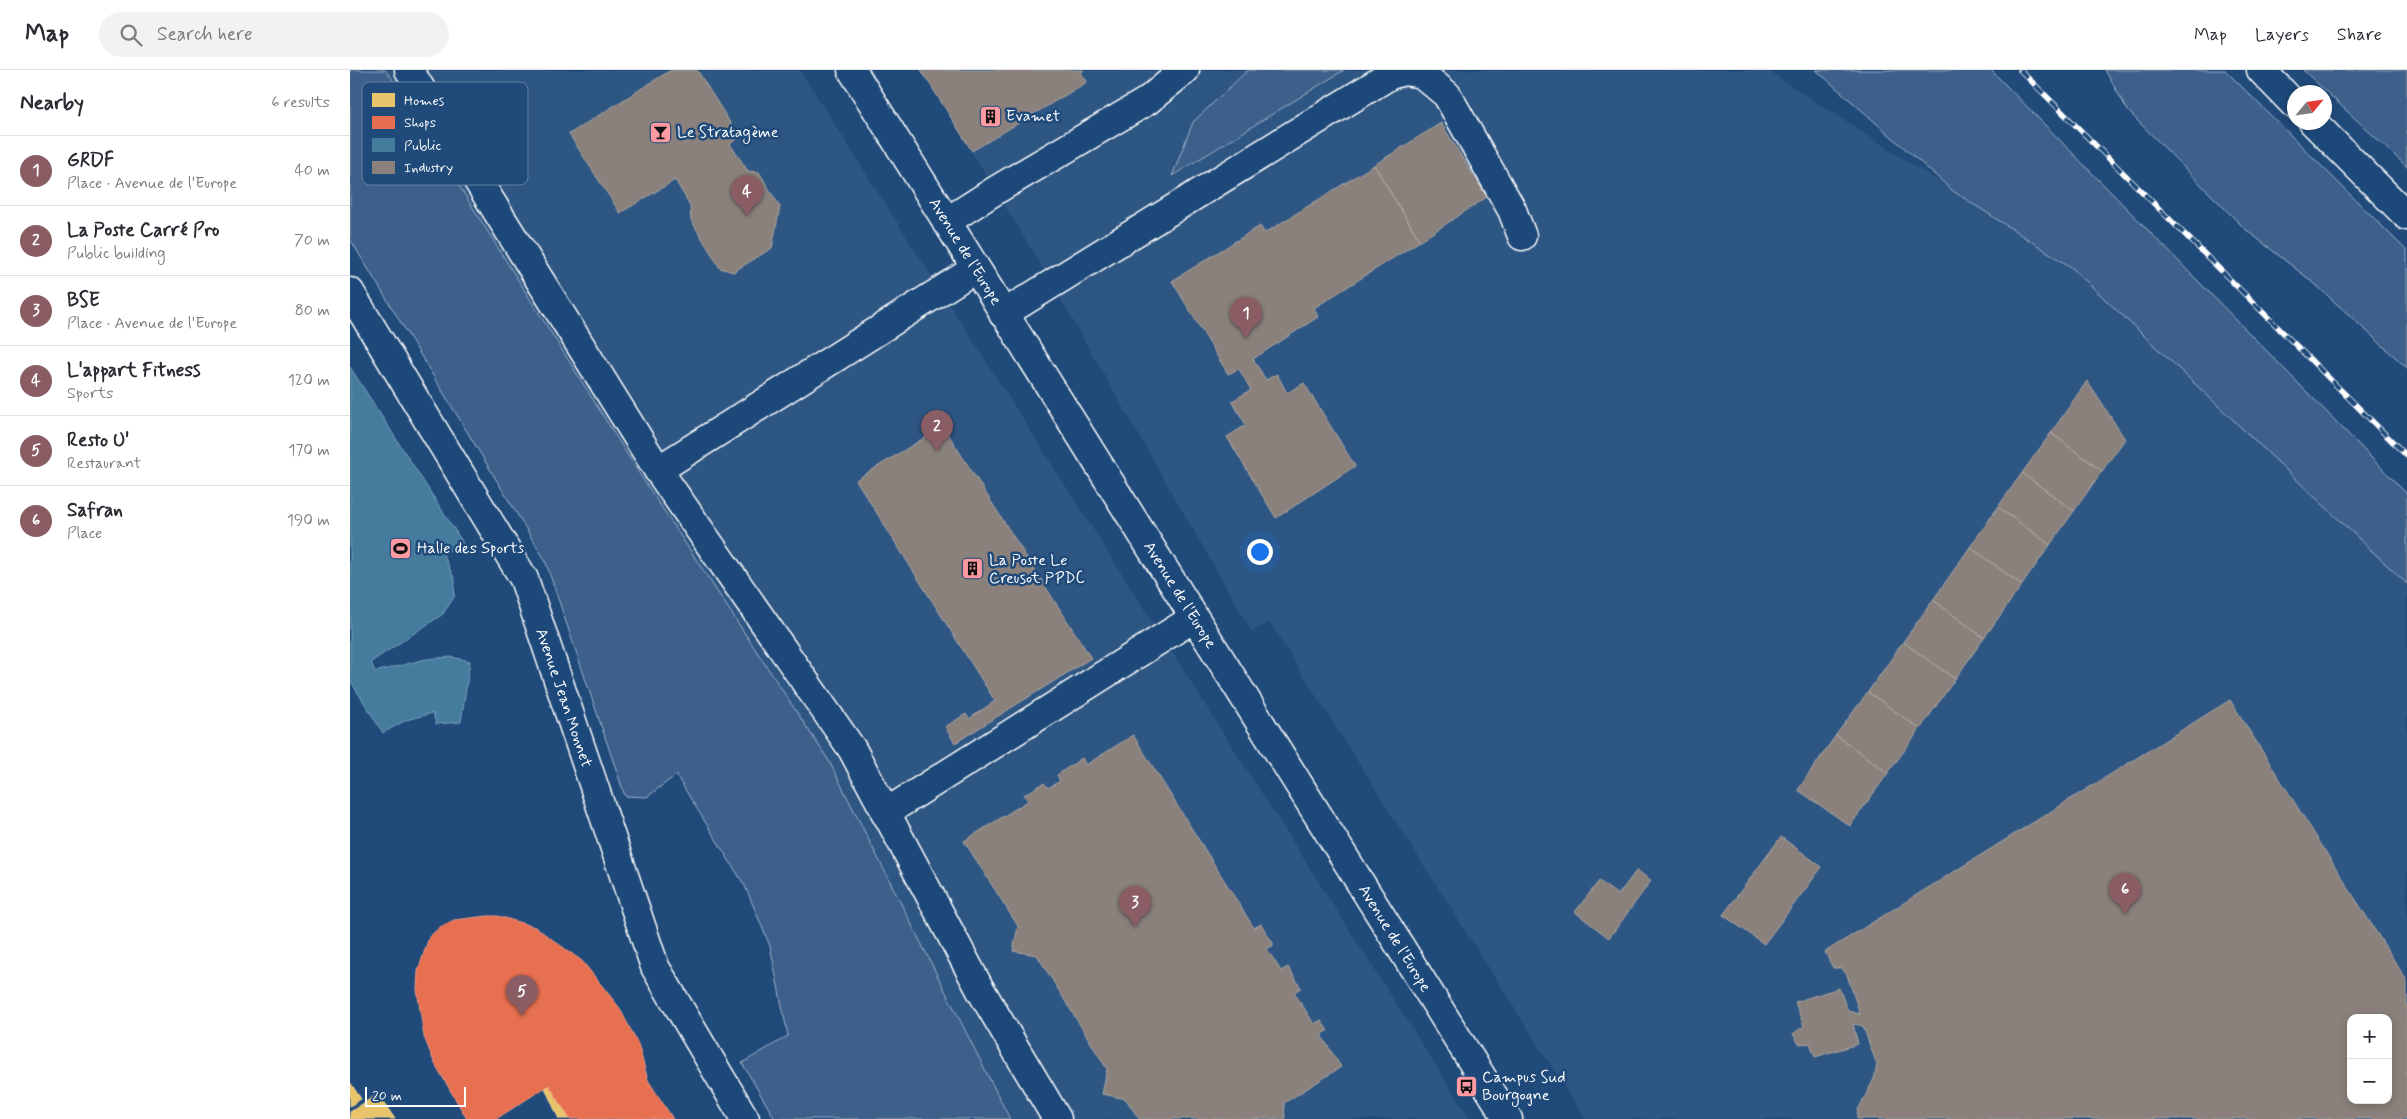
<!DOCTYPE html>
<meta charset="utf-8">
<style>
:root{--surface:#fff;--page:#f2f2f3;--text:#2b2b33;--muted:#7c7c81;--line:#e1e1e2;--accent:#8a5d65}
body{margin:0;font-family:Mynerve,sans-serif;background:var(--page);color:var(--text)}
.controls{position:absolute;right:15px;bottom:15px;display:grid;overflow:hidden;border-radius:10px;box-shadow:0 2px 8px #0003}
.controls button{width:45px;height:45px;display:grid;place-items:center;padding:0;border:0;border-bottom:1px solid var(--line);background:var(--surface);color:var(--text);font:25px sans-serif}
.compass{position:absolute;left:1937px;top:15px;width:45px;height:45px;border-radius:50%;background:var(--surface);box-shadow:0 2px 8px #0003;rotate:61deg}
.scale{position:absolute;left:15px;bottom:12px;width:101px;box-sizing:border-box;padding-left:5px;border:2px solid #fff;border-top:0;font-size:14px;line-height:18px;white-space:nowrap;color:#fff;-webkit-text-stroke:4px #1f4a7a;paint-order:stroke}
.you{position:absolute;left:909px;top:481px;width:18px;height:18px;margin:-12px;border:4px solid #fff;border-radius:50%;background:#1a73e8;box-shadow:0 0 0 8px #1a73e833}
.badge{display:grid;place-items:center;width:32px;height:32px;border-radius:50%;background:var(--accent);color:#fff;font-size:16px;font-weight:700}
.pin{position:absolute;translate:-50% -41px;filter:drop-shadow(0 1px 2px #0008)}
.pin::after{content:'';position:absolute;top:26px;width:18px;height:15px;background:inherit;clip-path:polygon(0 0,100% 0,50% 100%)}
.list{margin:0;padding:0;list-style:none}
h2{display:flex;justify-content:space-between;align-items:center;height:65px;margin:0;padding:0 20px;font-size:21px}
h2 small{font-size:16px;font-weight:400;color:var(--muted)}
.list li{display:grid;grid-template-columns:32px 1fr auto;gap:15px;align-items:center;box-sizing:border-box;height:70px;padding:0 20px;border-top:1px solid var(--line)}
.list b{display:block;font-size:19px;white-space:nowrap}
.list p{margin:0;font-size:16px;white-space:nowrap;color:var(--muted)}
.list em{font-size:16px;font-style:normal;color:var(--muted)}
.icon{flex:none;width:28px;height:28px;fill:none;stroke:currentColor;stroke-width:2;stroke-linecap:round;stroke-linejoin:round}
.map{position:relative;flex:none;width:2057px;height:1049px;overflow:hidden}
header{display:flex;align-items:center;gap:30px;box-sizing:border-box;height:70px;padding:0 25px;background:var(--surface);border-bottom:1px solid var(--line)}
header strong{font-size:24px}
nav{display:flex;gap:28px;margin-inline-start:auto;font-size:18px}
.search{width:350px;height:45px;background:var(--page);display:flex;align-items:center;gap:12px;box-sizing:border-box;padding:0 18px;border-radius:28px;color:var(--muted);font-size:19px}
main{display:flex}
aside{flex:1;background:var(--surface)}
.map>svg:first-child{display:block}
.built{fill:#2e5683;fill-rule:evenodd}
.green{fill:#3c618b;stroke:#9eb0c5}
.homes{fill:#e9c46a;stroke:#f0d697}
.shops{fill:#e76f51;stroke:#ee9a85}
.public{fill:#457b9d;stroke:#7da3ba}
.industry{fill:#8a817c;stroke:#ada7a3;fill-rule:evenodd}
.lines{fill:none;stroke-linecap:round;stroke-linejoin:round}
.minor-casing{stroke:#fff;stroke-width:31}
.minor{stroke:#1f4a7a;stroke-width:28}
.rail-casing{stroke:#fff;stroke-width:5.5}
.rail{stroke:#1f4a7a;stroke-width:4;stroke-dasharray:11;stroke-linecap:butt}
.labels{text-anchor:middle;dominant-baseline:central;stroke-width:5;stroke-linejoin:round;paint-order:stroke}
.poi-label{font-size:16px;fill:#fff;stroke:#1f4a7a;text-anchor:start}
.street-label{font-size:16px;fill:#fff;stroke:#1f4a7a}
.key{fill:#1f4a7a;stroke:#6280a2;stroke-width:1}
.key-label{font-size:14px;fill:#fff}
</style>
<header>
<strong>Map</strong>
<div class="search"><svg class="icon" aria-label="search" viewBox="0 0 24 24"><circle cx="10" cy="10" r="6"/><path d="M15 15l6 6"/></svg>Search here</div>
<nav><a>Map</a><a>Layers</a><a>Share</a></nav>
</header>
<main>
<aside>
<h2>Nearby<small>6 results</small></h2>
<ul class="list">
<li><span class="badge">1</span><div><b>GRDF</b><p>Place · Avenue de l'Europe</p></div><em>40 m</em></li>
<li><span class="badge">2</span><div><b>La Poste Carré Pro</b><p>Public building</p></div><em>70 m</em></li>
<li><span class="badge">3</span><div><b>BSE</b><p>Place · Avenue de l'Europe</p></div><em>80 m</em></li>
<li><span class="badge">4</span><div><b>L'appart Fitness</b><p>Sports</p></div><em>120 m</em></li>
<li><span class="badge">5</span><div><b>Resto U'</b><p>Restaurant</p></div><em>170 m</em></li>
<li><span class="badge">6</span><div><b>Safran</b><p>Place</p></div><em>190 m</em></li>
</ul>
</aside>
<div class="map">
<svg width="2057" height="1049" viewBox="0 0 2057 1049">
<rect width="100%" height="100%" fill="#1f4a7a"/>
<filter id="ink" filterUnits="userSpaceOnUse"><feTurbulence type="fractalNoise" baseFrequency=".02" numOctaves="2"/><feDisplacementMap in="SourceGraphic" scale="10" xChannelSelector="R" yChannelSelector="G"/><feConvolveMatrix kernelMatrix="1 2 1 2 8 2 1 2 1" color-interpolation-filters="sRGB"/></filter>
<g filter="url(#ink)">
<path class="built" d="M 36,0 L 450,0 L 1120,1049 L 661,1049 L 479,691 L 289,403 Z
M 571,0 L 898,0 L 843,52 L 823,106 L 994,0 L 1417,0 L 1721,197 L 2057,514 L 2057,1049 L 1235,1049 L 919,552 L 902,562 L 688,190 ZM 2001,948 L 2038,948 L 2038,1030 L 2001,1030 Z"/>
<path class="green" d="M 0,0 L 35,0 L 41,7 L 289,403 L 479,691 L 660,1049 L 425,1049 L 392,993 L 438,966 L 420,876 L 395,816 L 326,705 L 297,727 L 275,726 L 195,490 L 0,169 Z
M 898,0 L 994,0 L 822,106 L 843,52 Z
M 1466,0 L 1641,0 L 2057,424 L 2057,514 L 1721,197 L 1603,121 Z
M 1755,0 L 1875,0 L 2057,181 L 2057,298 L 1965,214 L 1894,158 L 1778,41 Z
M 1953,0 L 2057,0 L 2057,97 Z"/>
<path class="homes" d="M 0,1012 L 11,1029 L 0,1036 Z
M 199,1015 L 220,1049 L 209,1049 L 195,1018 Z
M 28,1024 L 45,1049 L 0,1049 L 0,1042 Z"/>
<path class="shops" d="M 137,846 L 148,846 L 185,857 L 232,891 L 269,937 L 288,974 L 298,1010 L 323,1049 L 220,1049 L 199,1015 L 146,1049 L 117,1049 L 85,994 L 74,967 L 67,919 L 68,901 L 79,867 L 90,857 L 104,850 Z"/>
<path class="public" d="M 0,297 L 113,473 L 93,484 L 105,510 L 104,527 L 93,544 L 21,592 L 25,602 L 76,589 L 101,587 L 120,591 L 111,652 L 86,654 L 83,643 L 56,650 L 33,663 L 0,610 Z"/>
<path class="industry" d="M 321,0 L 347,0 L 389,67 L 380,74 L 398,101 L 409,102 L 430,137 L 422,178 L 383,202 L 370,198 L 341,150 L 340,135 L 325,110 L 270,143 L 219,64 Z
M 571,0 L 734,0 L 731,2 L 737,12 L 622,81 Z
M 1091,53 L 1137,127 L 1070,171 L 1024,95 Z
M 1024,95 L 1070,171 L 964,238 L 968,247 L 903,289 L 916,310 L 927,304 L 937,323 L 954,313 L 1005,396 L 926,448 L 877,367 L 896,355 L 882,331 L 901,320 L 889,299 L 878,304 L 822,211 L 910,156 L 915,163 Z
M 1737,311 L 1775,369 L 1752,401 L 1701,363 Z
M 587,360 L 596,361 L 741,588 L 605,673 L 595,657 L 616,644 L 619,649 L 645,631 L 506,410 Z
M 1701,363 L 1752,401 L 1724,441 L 1672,403 Z
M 1672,403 L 1724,441 L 1700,475 L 1648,437 Z
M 1648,437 L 1700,475 L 1672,515 L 1620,477 Z
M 1620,477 L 1672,515 L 1634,568 L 1583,530 Z
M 1583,530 L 1634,568 L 1605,609 L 1553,572 Z
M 1553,572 L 1605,609 L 1570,659 L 1518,622 Z
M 1518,622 L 1570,659 L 1538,703 L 1486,665 Z
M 1880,630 L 2057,911 L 2057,1049 L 1507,1049 L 1508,1040 L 1524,1009 L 1527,995 L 1513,956 L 1503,954 L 1508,974 L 1465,987 L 1460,973 L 1449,974 L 1443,964 L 1454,956 L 1445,932 L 1489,918 L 1498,941 L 1510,944 L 1497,905 L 1491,898 L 1483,898 L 1475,882 ZM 2001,948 L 2038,948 L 2038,1030 L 2001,1030 Z
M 783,665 L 904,858 L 911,854 L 924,875 L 917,879 L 931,901 L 938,897 L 951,918 L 944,922 L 964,954 L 971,950 L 978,961 L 971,965 L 991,997 L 934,1033 L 935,1049 L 789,1049 L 776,1029 L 752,1024 L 757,999 L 687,885 L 663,881 L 668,856 L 614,771 L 678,731 L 674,725 L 694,713 L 698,718 L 710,711 L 707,705 L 732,688 L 736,695 Z
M 1486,665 L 1538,703 L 1500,756 L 1448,720 Z
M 1431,767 L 1472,797 L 1414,874 L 1373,845 Z
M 1287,800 L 1301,811 L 1259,868 L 1225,842 L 1249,811 L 1268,825 Z"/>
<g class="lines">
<defs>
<g id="minor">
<path d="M 59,0 L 308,400"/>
<path id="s1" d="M 502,0 L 1158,1049"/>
<path d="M 1911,0 L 1944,34"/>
<path d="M 1963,52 L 2057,146"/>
<path d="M 596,152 L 646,120 L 797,31 L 835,0"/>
<path d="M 625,199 L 308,400 L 502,679 L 630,919 L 707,1049"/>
<path id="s2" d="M 0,222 L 174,509 L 305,897 L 395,1049"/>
<path d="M 653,244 L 1040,5 L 1054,1 L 1072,4 L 1097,25 L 1162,140 L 1172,166"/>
<path d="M 535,743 L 844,548"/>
</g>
</defs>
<use href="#minor" class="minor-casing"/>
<use href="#minor" class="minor"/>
<defs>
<path id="rail" d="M 1670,0 L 2057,386"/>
</defs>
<use href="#rail" class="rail-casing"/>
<use href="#rail" class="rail"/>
</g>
</g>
<defs>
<symbol id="building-square" viewBox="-11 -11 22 22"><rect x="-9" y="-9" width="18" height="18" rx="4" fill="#ff9aa2" stroke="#1f4a7a"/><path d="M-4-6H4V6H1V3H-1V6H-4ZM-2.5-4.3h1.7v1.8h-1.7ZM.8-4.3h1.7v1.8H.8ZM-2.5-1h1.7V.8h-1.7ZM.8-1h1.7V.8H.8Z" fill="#111"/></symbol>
<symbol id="bar-square" viewBox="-11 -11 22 22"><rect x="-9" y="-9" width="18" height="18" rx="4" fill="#ff9aa2" stroke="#1f4a7a"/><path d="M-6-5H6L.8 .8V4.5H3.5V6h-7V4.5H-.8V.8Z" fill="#111"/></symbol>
<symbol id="stadium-square" viewBox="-11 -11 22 22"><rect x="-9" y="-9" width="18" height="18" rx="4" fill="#ff9aa2" stroke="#1f4a7a"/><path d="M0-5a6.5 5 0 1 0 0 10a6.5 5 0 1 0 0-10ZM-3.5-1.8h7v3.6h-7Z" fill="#111"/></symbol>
<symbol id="bus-square" viewBox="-11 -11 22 22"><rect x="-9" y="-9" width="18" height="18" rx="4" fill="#ff9aa2" stroke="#1f4a7a"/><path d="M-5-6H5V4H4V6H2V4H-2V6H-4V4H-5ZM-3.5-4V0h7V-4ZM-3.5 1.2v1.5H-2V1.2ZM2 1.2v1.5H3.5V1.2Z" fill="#111"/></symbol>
</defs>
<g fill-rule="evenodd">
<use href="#building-square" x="628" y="34" width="25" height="25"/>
<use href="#bar-square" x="298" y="50" width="25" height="25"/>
<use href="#stadium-square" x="38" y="466" width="25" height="25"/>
<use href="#building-square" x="610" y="486" width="25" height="25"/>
<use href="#bus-square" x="1104" y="1004" width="25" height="25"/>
</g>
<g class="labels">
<g class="poi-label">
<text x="656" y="46">Evamet</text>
<text x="327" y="62">Le Stratagème</text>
<text x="67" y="478">Halle des Sports</text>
<text x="639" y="490">La Poste Le<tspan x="639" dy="18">Creusot PPDC</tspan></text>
<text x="1132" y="1007">Campus Sud<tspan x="1132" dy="18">Bourgogne</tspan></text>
</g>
<g class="street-label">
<text stroke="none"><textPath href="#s1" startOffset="214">Avenue de l'Europe</textPath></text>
<text stroke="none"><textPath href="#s1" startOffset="619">Avenue de l'Europe</textPath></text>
<text stroke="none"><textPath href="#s2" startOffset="461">Avenue Jean Monnet</textPath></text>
<text stroke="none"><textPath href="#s1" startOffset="1024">Avenue de l'Europe</textPath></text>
</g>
</g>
<rect x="12" y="12" width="166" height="103" rx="8" class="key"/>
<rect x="22" y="23" width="23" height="14" fill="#e9c46a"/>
<rect x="22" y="46" width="23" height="13" fill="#e76f51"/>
<rect x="22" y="68" width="23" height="14" fill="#457b9d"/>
<rect x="22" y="91" width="23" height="13" fill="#8a817c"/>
<g class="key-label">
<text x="54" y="35">Homes</text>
<text x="54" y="57">Shops</text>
<text x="54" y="80">Public</text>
<text x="54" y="102">Industry</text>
</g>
</svg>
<div class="controls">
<button>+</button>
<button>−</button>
</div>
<svg class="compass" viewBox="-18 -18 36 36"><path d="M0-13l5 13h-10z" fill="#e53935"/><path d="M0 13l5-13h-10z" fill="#7c7c81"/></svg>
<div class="scale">20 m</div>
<div class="you"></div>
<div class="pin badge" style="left:896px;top:268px">1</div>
<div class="pin badge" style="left:587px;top:381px">2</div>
<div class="pin badge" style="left:785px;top:857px">3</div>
<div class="pin badge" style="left:397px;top:146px">4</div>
<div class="pin badge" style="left:172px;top:946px">5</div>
<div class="pin badge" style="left:1775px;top:844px">6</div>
</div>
</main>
